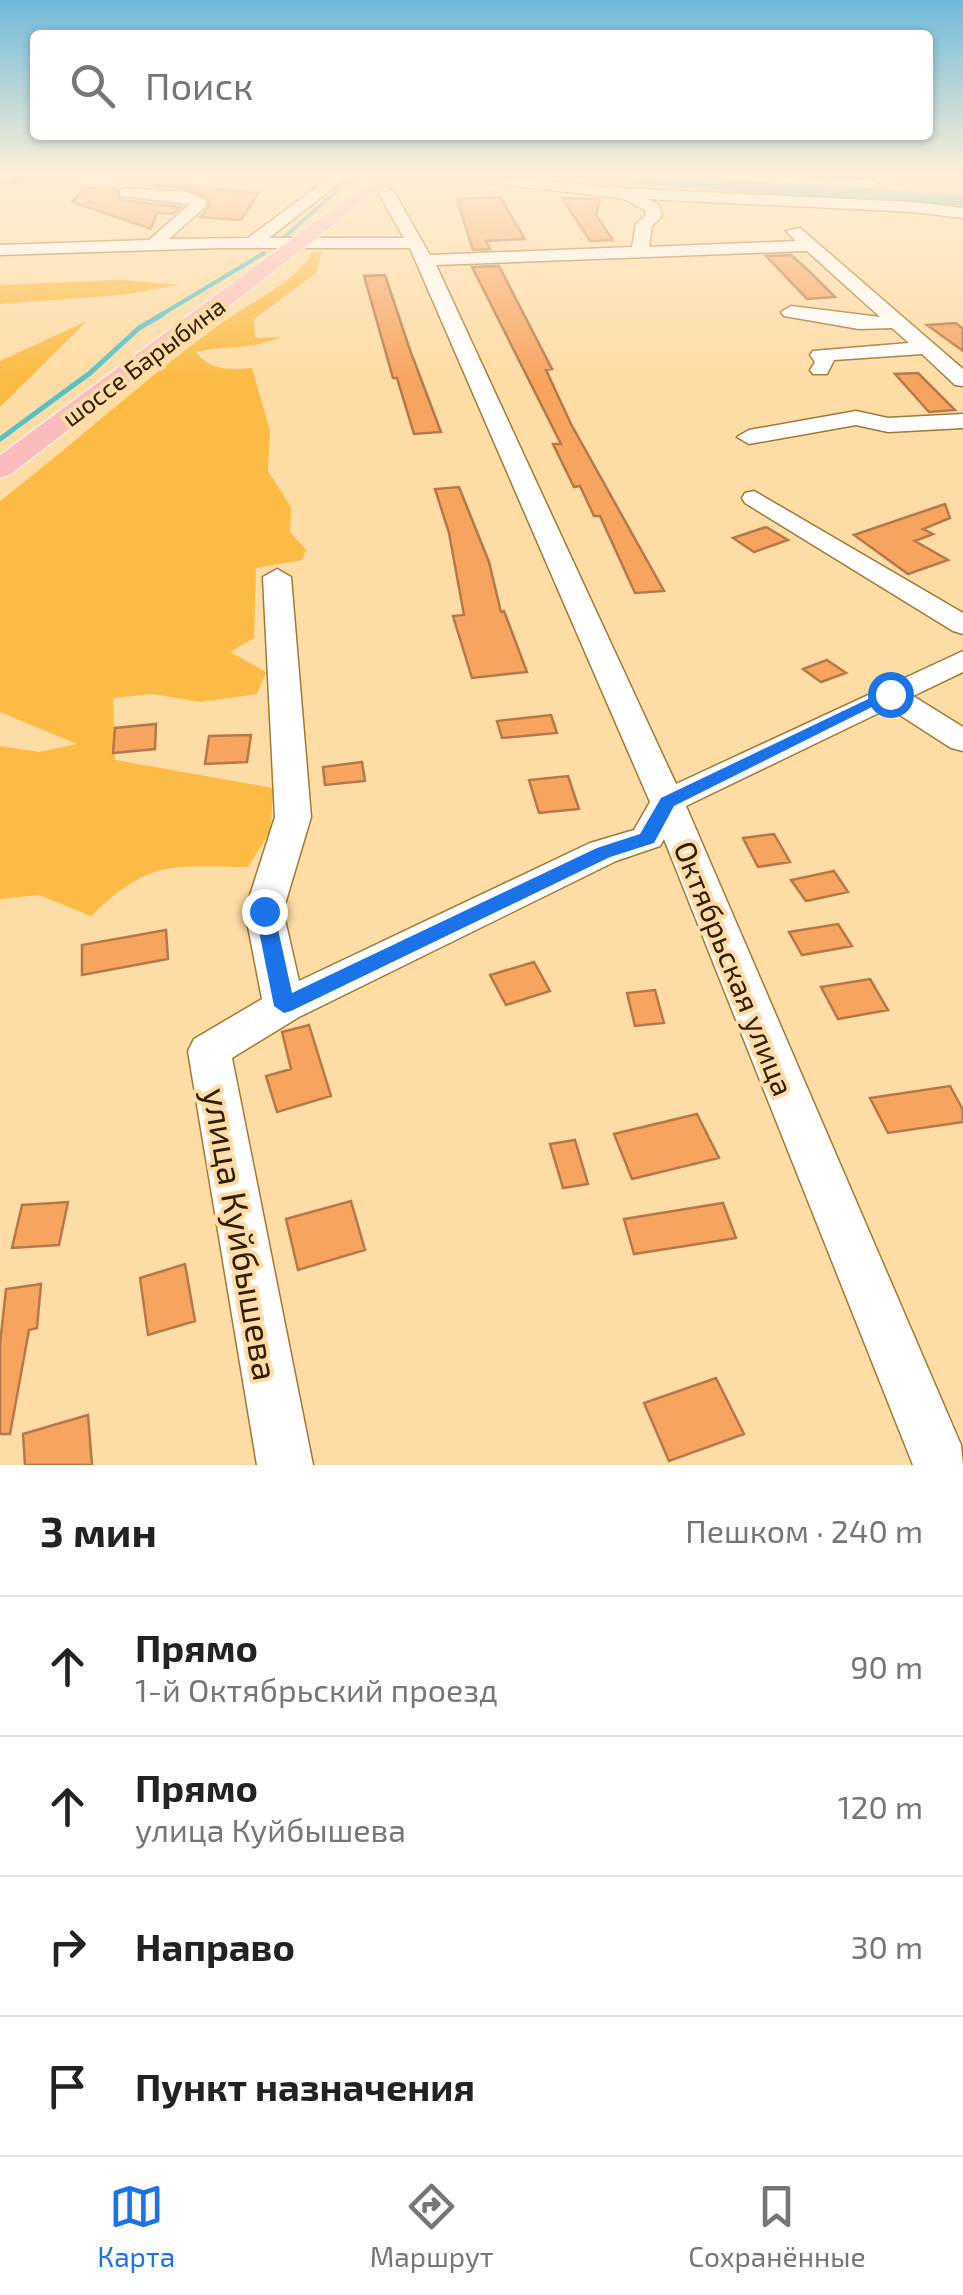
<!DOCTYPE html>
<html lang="ru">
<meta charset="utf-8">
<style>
:root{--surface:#fff;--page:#f2f2f2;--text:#222;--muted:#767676;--line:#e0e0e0;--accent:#1a73e8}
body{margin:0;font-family:"Exo 2",sans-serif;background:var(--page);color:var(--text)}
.stop{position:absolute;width:30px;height:30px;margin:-22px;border:8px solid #1a73e8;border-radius:50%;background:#fff}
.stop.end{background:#1a73e8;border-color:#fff;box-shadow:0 2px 10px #0008}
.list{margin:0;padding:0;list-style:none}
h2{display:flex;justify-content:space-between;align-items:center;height:130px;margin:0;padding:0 40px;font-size:42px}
h2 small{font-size:32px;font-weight:400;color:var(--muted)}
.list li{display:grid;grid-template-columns:65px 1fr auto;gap:30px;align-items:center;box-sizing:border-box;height:140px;padding:0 40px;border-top:2px solid var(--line)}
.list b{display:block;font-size:38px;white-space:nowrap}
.list p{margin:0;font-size:32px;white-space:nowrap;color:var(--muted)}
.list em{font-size:32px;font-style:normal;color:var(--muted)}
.icon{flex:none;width:55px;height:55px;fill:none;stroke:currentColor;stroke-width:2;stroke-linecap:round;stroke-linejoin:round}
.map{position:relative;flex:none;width:963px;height:1465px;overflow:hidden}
.search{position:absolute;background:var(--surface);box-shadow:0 2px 8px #0004;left:30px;right:30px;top:30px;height:110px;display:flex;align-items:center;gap:25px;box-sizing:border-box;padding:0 35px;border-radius:10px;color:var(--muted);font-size:38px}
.sheet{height:690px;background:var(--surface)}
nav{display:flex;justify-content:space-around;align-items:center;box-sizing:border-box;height:140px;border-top:2px solid var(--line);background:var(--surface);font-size:28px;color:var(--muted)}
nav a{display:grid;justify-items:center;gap:5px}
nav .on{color:var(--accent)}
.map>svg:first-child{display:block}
.green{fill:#fcbb44}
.water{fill:#57c1c5}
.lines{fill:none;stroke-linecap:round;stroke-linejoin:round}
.stream-far1{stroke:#57c1c5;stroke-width:4}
.stream{stroke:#57c1c5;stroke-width:5}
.building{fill:#f7a460;stroke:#b57949;stroke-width:2.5}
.minor-casing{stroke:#a07934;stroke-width:3}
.major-casing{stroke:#fff;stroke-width:2}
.minor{fill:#fff;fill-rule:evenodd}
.major{fill:#fbbcbe;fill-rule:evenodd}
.rail-casing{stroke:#8d744c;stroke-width:6}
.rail{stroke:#fedca6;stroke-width:4;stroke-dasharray:11;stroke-linecap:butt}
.route{fill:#1a73e8}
.labels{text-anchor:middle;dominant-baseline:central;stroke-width:8;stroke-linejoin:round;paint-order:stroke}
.far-street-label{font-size:25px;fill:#2d1d01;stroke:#fedca6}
.street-label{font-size:30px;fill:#2d1d01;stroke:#fedca6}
.near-street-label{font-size:35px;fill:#2d1d01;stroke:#fedca6}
</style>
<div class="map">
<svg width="963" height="1465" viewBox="0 0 963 1465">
<rect width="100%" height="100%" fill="#fedca6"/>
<path class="green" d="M 322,251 L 316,273 L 254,319 L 255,338 L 281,337 C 254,350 225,345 196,352 C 210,371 230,370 252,368 L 270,431 L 268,471 L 291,507 L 290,532 L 306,550 L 302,560 L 256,568 L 254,638 L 230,652 L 266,672 L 257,694 L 200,702 L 153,694 L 113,698 L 115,760 L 273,788 L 271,830 L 248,867 C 170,867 151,858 91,916 L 39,895 L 0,899 L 0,746 L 39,752 L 77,744 L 0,712 L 0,501 C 73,445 142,381 216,327 C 249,302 289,288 313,253 Z
M 122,280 L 179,285 L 123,295 L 0,304 L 0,285 Z
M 87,321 L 0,407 L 0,361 Z"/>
<path class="water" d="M 517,174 L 625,174 L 963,195 L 963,205 L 884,204 Z"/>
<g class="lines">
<path class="stream-far1" d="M 282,239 L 346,183 L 359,178
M 159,316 L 264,253"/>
<path class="stream" d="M 0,439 L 90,373 L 139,328 L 163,314"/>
</g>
<path class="building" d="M 154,186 L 156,185 L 259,193 L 241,220 L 200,217 L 210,206 L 207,197 L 186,188 Z
M 84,188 L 117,189 L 120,200 L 181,207 L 173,214 L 157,213 L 151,229 L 72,202 Z
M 500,197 L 525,239 L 486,241 L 490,249 L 473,250 L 457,199 Z
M 562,198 L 600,199 L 596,215 L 613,240 L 590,241 Z
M 791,255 L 809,271 L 835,297 L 807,299 L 766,256 Z
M 499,266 L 552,369 L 546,370 L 571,424 L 664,591 L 635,593 L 600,516 L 594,516 L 580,486 L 574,487 L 570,479 L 553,444 L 561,444 L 472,267 Z
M 385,275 L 410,350 L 441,432 L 414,434 L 397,378 L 393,378 L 364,276 Z
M 956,323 L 963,329 L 963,351 L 927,325 Z
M 918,373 L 955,410 L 929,412 L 895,374 Z
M 459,487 L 489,562 L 501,612 L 504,611 L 527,672 L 472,678 L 453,616 L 464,615 L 449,533 L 435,489 Z
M 945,504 L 950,518 L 923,529 L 933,534 L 915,541 L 948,560 L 908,574 L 854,535 Z
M 766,527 L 788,540 L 754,552 L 733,538 Z
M 827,660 L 846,673 L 821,682 L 803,669 Z
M 551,715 L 557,733 L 502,738 L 497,721 Z
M 156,724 L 155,749 L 113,753 L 115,728 Z
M 251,735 L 247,762 L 205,764 L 209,736 Z
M 362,762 L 365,781 L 325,785 L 323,767 Z
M 568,776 L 579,809 L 539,813 L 529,780 Z
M 774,834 L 790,862 L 758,867 L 743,838 Z
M 834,871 L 848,892 L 806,901 L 791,880 Z
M 838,924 L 852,946 L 802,955 L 789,932 Z
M 166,930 L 168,959 L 82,975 L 82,945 Z
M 534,962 L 550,991 L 506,1005 L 490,975 Z
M 870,979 L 888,1010 L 838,1019 L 821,987 Z
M 655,990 L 664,1023 L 635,1026 L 627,993 Z
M 309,1025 L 331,1096 L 277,1112 L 266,1076 L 291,1069 L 282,1032 Z
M 950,1086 L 963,1110 L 963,1122 L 888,1133 L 870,1098 Z
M 697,1114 L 719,1158 L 632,1179 L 614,1134 Z
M 575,1140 L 588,1184 L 563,1188 L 550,1144 Z
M 351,1201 L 365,1250 L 298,1270 L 286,1219 Z
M 68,1202 L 59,1245 L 12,1248 L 22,1205 Z
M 723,1203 L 736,1238 L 634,1254 L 624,1219 Z
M 185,1264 L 195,1321 L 148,1335 L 140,1278 Z
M 41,1284 L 37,1328 L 29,1330 L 10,1434 L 0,1434 L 0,1344 L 6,1289 Z
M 716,1378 L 744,1434 L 669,1461 L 644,1403 Z
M 88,1415 L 92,1465 L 25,1465 L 23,1434 Z"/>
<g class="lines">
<defs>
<path id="minor" d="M 334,174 L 351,174 L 269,238 L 404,238 L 378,192 L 386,187 L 394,192 L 430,255 L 632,247 L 636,224 L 646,215 L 645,210 L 621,198 L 487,183 L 485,180 L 492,176 L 618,188 L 913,202 L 963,208 L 963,218 L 913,212 L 647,199 L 659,205 L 662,216 L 652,226 L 649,247 L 796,241 L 786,231 L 800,228 L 963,369 L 963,386 L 955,385 L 922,354 L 834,360 L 827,374 L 813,374 L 810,370 L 815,362 L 810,355 L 813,351 L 909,343 L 892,328 L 859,329 L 784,316 L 781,312 L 791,306 L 880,317 L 807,251 L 436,265 L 676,784 L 963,651 L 963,672 L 913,696 L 963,727 L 963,751 L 951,748 L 889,708 L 686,806 L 961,1445 L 963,1465 L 913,1465 L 664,839 L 660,846 L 616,861 L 299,1017 L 232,1058 L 313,1465 L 257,1465 L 188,1051 L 194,1039 L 262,999 L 245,911 L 275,817 L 263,577 L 277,569 L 291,577 L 311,817 L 283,911 L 299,981 L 590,843 L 634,830 L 650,802 L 410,248 L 218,248 L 0,255 L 0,245 L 149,240 L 190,204 L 120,196 L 120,190 L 125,188 L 186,192 L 206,200 L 206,206 L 169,239 L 248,238 Z
M 700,174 L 872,180 L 879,184 L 872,188 L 707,178 Z
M 856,411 L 888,418 L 963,414 L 963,428 L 888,432 L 856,425 L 749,444 L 737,437 L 749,430 Z
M 754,491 L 963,613 L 963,634 L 953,631 L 745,503 L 742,498 L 745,493 Z"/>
<path id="major" d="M 379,174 L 400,174 L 10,475 L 0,478 L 0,455 Z"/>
</defs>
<use href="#minor" class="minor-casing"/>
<use href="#major" class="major-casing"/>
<use href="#minor" class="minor"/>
<use href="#major" class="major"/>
<defs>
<path id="rail" d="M 0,186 L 34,174"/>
</defs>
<use href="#rail" class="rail-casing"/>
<use href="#rail" class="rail"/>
</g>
<linearGradient id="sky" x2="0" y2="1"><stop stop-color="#6eb9da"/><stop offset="0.46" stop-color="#ffefd7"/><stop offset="1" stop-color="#ffefd7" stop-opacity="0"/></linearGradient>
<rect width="963" height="379" fill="url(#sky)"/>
<path class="route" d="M 885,691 L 898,694 L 674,806 L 654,843 L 610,857 L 291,1011 L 284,1013 L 274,1006 L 255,911 L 258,906 L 264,904 L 274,911 L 292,993 L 597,848 L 640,834 L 661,798 Z"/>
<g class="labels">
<g class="far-street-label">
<text transform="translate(143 361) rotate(-37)">шоссе Барыбина</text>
</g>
<g class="street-label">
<text transform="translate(735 968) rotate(68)">Октябрьская улица</text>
</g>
<g class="near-street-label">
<text transform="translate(242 1234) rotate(80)">улица Куйбышева</text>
</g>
</g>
</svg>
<div class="stop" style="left:890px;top:694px"></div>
<div class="stop end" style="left:264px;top:911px"></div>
<div class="search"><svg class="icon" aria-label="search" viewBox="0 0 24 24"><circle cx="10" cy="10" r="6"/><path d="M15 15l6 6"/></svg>Поиск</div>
</div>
<section class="sheet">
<h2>3 мин<small>Пешком · 240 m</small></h2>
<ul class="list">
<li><svg class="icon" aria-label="ahead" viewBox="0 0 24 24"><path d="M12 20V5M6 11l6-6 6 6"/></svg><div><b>Прямо</b><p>1-й Октябрьский проезд</p></div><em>90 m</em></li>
<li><svg class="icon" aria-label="ahead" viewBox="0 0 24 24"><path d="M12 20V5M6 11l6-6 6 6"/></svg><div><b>Прямо</b><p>улица Куйбышева</p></div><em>120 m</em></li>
<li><svg class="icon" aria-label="right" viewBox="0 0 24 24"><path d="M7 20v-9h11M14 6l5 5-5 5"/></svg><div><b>Направо</b></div><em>30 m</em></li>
<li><svg class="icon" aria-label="arrive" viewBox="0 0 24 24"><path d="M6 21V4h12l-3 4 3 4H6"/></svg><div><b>Пункт назначения</b></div></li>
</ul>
</section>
<nav>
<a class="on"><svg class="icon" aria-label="map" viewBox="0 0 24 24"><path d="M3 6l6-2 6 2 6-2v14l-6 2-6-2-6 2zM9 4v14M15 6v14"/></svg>Карта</a>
<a><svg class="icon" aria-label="directions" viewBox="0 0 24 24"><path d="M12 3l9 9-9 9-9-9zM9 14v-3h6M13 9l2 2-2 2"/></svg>Маршрут</a>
<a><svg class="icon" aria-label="saved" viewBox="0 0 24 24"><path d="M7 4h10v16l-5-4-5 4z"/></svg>Сохранённые</a>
</nav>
